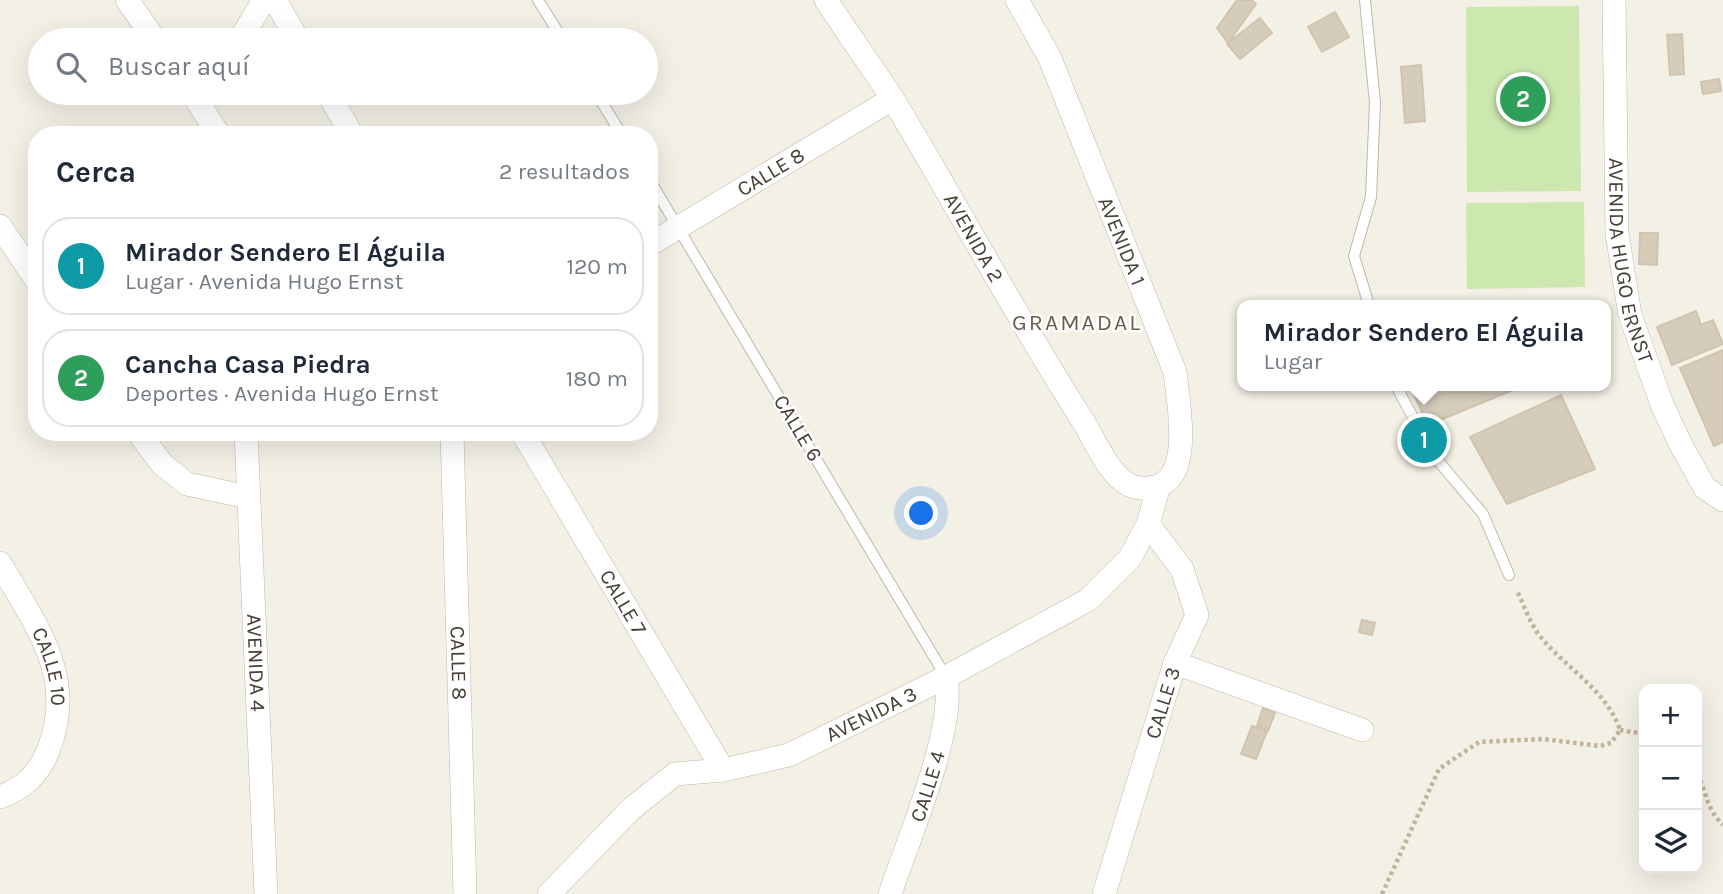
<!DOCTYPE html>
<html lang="es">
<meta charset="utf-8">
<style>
:root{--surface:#fff;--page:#f6f6f7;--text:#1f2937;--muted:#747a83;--line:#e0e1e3;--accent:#0f766e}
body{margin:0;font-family:Karla,sans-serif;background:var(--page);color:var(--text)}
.controls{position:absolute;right:21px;bottom:21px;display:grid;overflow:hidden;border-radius:14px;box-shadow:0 7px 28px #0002}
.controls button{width:63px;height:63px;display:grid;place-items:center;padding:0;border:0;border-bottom:2px solid var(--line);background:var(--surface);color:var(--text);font:35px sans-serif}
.you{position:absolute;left:922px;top:514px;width:24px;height:24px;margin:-18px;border:5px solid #fff;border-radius:50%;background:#1a73e8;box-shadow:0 0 0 10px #1a73e833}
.badge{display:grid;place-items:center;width:46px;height:46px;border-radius:50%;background:var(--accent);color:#fff;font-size:23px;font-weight:700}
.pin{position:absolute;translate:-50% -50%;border:4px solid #fff;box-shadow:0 2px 7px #0006}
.popup{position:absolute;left:1237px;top:300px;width:374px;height:91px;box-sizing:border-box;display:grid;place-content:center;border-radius:14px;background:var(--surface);filter:drop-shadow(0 2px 5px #0005);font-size:23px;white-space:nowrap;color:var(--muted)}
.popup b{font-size:26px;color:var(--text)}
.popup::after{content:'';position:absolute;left:50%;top:100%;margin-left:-14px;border:14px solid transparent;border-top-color:var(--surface)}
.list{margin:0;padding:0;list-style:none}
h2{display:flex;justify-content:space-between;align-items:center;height:91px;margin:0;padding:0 28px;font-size:30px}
h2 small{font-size:23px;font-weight:400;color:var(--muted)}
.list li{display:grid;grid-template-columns:46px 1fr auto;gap:21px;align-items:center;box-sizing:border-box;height:98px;margin:0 14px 14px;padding:0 14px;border:2px solid var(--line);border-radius:28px}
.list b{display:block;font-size:26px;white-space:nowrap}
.list p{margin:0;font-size:23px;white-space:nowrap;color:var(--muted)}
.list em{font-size:23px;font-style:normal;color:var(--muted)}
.icon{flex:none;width:38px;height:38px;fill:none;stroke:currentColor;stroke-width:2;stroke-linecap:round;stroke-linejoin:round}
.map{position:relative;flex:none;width:1723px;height:894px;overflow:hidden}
.search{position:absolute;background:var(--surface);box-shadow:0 7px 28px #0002;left:28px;top:28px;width:630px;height:77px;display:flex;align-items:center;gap:18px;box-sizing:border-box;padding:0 24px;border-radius:38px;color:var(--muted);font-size:26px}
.panel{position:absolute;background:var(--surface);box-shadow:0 7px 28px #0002;left:28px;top:126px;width:630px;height:315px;border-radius:28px}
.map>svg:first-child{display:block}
.green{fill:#cce8ae}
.building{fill:#d5ccbb;stroke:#d0c4af;stroke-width:2}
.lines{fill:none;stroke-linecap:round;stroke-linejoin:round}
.service-casing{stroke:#bfb8a9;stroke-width:12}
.minor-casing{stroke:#bfb8a9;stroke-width:24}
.path{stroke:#c1b49a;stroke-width:4.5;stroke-dasharray:3.5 3.5;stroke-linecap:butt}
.service{stroke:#fff;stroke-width:10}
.minor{stroke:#fff;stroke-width:23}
.labels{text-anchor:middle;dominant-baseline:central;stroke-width:5;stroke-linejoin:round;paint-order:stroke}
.street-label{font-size:21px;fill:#464035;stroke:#fff}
.neighbourhood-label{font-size:23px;letter-spacing:2px;fill:#695e4c;stroke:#fff}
</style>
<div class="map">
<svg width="1723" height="894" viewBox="0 0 1723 894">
<rect width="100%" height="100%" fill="#f3f0e6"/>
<path class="green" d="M 1579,6 L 1581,191 L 1467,192 L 1466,7 Z
M 1584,202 L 1585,287 L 1467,289 L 1466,203 Z"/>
<path class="building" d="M 1237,0 L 1251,0 L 1256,4 L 1228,43 L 1217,28 Z
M 1335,12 L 1349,37 L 1322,52 L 1308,27 Z
M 1260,18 L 1272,33 L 1240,59 L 1227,44 Z
M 1682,34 L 1684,74 L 1670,75 L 1667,35 Z
M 1421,65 L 1425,121 L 1405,123 L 1401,67 Z
M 1719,79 L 1721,91 L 1703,94 L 1701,82 Z
M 1640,233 L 1658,233 L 1657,265 L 1639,264 Z
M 1696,311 L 1701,325 L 1713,320 L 1723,344 L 1672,365 L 1657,327 Z
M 1723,350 L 1723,442 L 1714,446 L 1680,368 Z
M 1410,386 L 1523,386 L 1428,425 Z
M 1561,395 L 1595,469 L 1507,504 L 1470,437 Z
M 1362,620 L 1375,623 L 1372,635 L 1359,632 Z
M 1263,708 L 1275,713 L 1268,731 L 1257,726 Z
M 1252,726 L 1267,731 L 1256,759 L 1241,754 Z"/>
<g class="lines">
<defs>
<path id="service" d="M 538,0 L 563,40
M 1365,0 L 1375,103 L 1371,197 L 1354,256 L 1369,305
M 596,93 L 622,135
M 649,179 L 946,677
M 1396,386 L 1434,456 L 1483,514 L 1509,575"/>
<g id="minor">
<path d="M 127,0 L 155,40"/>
<path d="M 275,0 L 298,40"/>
<path id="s1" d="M 826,0 C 848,34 872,67 894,101 C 958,207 1016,317 1083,421 C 1094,439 1109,475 1129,485 C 1138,489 1146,489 1155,487 C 1194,478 1178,401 1175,372 L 1049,56 L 1017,0"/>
<path id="s2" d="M 1614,0 L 1617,233 L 1630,315 L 1663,407 L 1681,445 L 1705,488 L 1723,500"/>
<path d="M 240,40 L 264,0"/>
<path d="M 192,93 L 219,135"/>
<path d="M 328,93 L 352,135"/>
<path d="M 0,226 L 37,281"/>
<path id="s3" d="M 649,245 L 892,99"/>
<path d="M 138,432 L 162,464 L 187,484 L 248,497"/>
<path id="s4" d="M 246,432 L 266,894"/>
<path id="s5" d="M 452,432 L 465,894"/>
<path id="s6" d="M 522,432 L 723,770"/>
<path id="s7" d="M 0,563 C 35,625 78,677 48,751 C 38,775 24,788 0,797"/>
<path d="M 1175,663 L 1362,730"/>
<path id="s8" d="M 549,894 L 631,809 L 675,774 L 723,770 L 789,755 L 946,677 L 1088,600 L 1130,558 L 1148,524 L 1159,486"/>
<path id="s9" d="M 890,894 C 908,840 956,730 946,677"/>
<path id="s10" d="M 1104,894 L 1175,663 L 1197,615 L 1182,569 L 1148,524"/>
</g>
</defs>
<use href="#service" class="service-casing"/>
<use href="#minor" class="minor-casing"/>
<path class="path" d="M 1620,730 L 1644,734
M 1697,774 C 1708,795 1705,807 1723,825
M 1382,894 L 1439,769 L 1479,742 L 1543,739 L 1600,746 L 1611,743 L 1620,730 C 1606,689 1565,668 1539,635 C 1530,623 1524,605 1517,591"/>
<use href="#service" class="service"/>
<use href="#minor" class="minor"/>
</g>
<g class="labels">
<g class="street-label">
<text stroke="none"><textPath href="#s3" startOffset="142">CALLE 8</textPath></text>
<text stroke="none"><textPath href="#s1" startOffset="280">AVENIDA 2</textPath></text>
<text transform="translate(1122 241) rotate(68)">AVENIDA 1</text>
<text stroke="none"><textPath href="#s2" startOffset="262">AVENIDA HUGO ERNST</textPath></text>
<text transform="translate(798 428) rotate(59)">CALLE 6</text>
<text stroke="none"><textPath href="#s6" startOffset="198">CALLE 7</textPath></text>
<text stroke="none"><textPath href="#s4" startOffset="231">AVENIDA 4</textPath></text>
<text stroke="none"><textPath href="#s5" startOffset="231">CALLE 8</textPath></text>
<text stroke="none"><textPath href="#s7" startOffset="116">CALLE 10</textPath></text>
<text stroke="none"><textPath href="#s10" startOffset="200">CALLE 3</textPath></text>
<text stroke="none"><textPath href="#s8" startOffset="382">AVENIDA 3</textPath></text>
<text stroke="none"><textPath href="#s9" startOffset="114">CALLE 4</textPath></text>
</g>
<g class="neighbourhood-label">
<text x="1077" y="322">GRAMADAL</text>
</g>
</g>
</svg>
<div class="controls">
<button>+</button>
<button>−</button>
<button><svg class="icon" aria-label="layers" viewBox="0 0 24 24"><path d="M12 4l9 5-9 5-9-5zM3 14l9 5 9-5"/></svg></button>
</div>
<div class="you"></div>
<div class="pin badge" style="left:1424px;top:440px;background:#0f9aa8">1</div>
<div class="popup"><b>Mirador Sendero El Águila</b>Lugar</div>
<div class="pin badge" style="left:1523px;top:99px;background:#2e9e5b">2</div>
<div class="search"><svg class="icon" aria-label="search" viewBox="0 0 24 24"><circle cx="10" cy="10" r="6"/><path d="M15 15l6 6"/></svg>Buscar aquí</div>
<section class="panel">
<h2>Cerca<small>2 resultados</small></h2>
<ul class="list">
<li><span class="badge" style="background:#0f9aa8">1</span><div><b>Mirador Sendero El Águila</b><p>Lugar · Avenida Hugo Ernst</p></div><em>120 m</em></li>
<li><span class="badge" style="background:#2e9e5b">2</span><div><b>Cancha Casa Piedra</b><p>Deportes · Avenida Hugo Ernst</p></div><em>180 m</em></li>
</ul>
</section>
</div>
